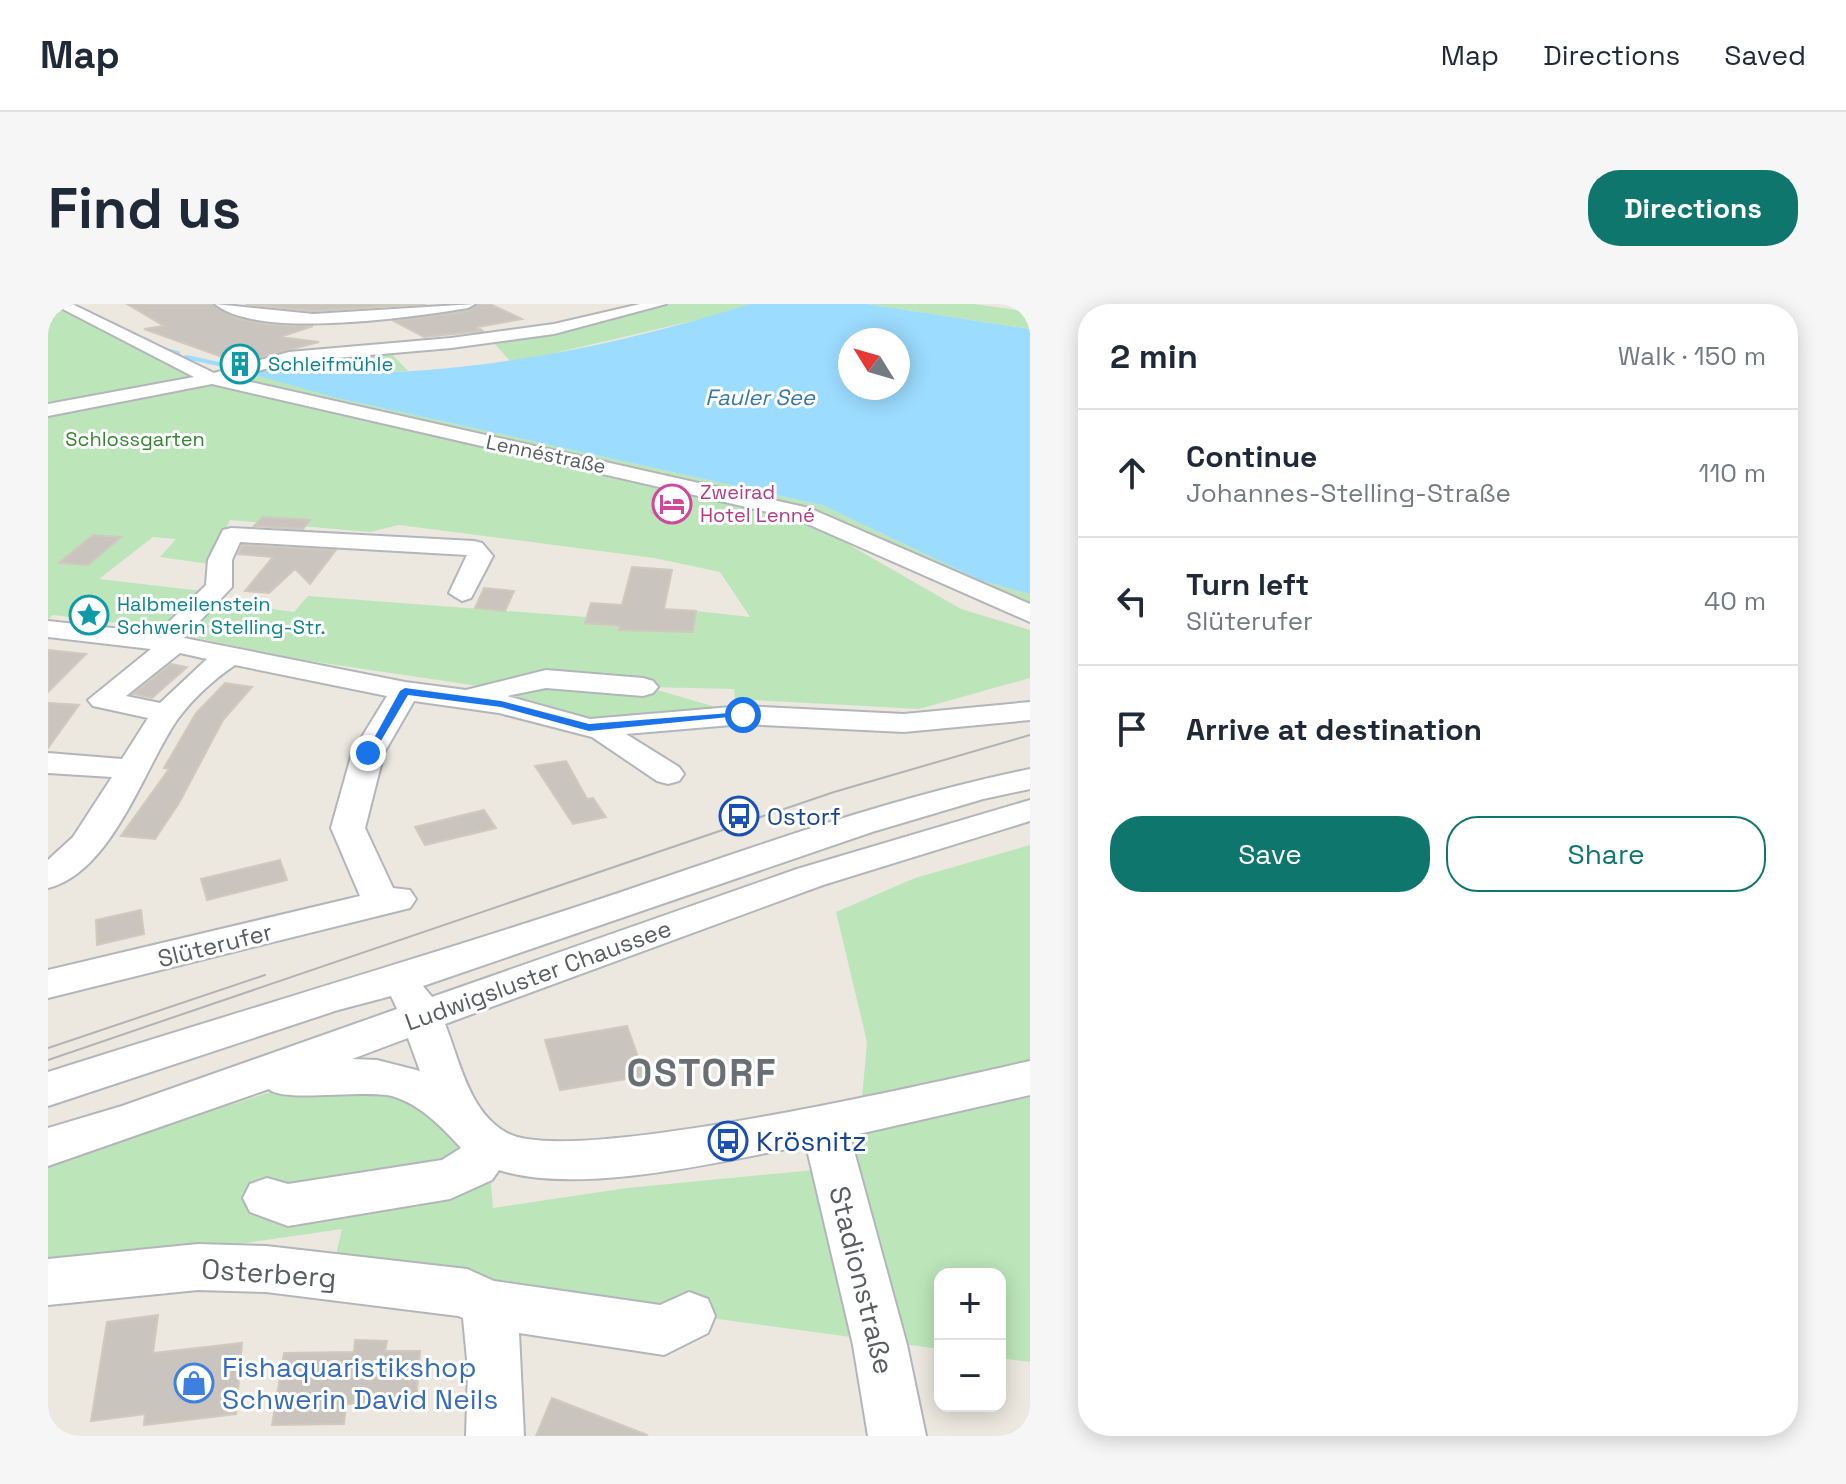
<!DOCTYPE html>
<meta charset="utf-8">
<style>
:root{--surface:#fff;--page:#f6f6f7;--text:#1f2937;--muted:#747a83;--line:#e0e1e3;--accent:#0f766e}
body{margin:0;font-family:"Space Grotesk",sans-serif;background:var(--page);color:var(--text)}
.controls{position:absolute;right:24px;bottom:24px;display:grid;overflow:hidden;border-radius:16px;box-shadow:0 4px 20px #0003}
.controls button{width:72px;height:72px;display:grid;place-items:center;padding:0;border:0;border-bottom:2px solid var(--line);background:var(--surface);color:var(--text);font:40px sans-serif}
.compass{position:absolute;left:790px;top:24px;width:72px;height:72px;border-radius:50%;background:var(--surface);box-shadow:0 4px 20px #0003;rotate:307deg}
.stop{position:absolute;width:24px;height:24px;margin:-18px;border:6px solid #1a73e8;border-radius:50%;background:#fff}
.stop.end{background:#1a73e8;border-color:#fff;box-shadow:0 2px 8px #0008}
.list{margin:0;padding:0;list-style:none}
h2{display:flex;justify-content:space-between;align-items:center;height:104px;margin:0;padding:0 32px;font-size:34px}
h2 small{font-size:26px;font-weight:400;color:var(--muted)}
.list li{display:grid;grid-template-columns:52px 1fr auto;gap:24px;align-items:center;box-sizing:border-box;height:128px;padding:0 32px;border-top:2px solid var(--line)}
.list b{display:block;font-size:30px;white-space:nowrap}
.list p{margin:0;font-size:26px;white-space:nowrap;color:var(--muted)}
.list em{font-size:26px;font-style:normal;color:var(--muted)}
.actions{display:flex;gap:16px;padding:24px 32px}
.actions a{flex:1;padding:18px 0;border:2px solid var(--accent);border-radius:32px;text-align:center;font-size:28px;color:var(--accent)}
.actions .main{background:var(--accent);color:#fff}
.icon{flex:none;width:44px;height:44px;fill:none;stroke:currentColor;stroke-width:2;stroke-linecap:round;stroke-linejoin:round}
.map{position:relative;flex:none;width:982px;height:1132px;overflow:hidden;border-radius:32px}
header{display:flex;align-items:center;gap:48px;box-sizing:border-box;height:112px;padding:0 40px;background:var(--surface);border-bottom:2px solid var(--line)}
header strong{font-size:38px}
nav{display:flex;gap:44px;margin-inline-start:auto;font-size:28px}
.intro{display:flex;align-items:center;justify-content:space-between;box-sizing:border-box;height:192px;padding:0 48px}
h1{margin:0;font-size:56px}
.button{padding:20px 36px;border-radius:32px;background:var(--accent);color:#fff;font-size:28px;font-weight:700}
main{display:flex;gap:48px;padding:0 48px}
aside{flex:1;background:var(--surface);border-radius:32px;box-shadow:0 4px 20px #0003}
.map>svg:first-child{display:block}
.green{fill:#bde5ba}
.water{fill:#9cdcff;fill-rule:evenodd}
.lines{fill:none;stroke-linecap:round;stroke-linejoin:round}
.stream{stroke:#9cdcff;stroke-width:4}
.building{fill:#c9c5be;stroke:#d0c9bd;stroke-width:2}
.minor-casing{stroke:#b2b6bb;stroke-width:4}
.minor{fill:#fff;fill-rule:evenodd}
.tram{stroke:#b1b2b2;stroke-width:2}
.route{fill:#1a73e8}
.labels{text-anchor:middle;dominant-baseline:central;stroke-width:6;stroke-linejoin:round;paint-order:stroke}
.far-culture-label{font-size:20px;fill:#0d838f;stroke:#fff;text-anchor:start}
.far-park-label{font-size:20px;fill:#358532;stroke:#fff}
.far-street-label{font-size:20px;fill:#585d61;stroke:#fff}
.far-hotel-label{font-size:20px;fill:#b23c85;stroke:#fff;text-anchor:start}
.far-water-label{font-size:22px;font-style:italic;fill:#3677a9;stroke:#fff}
.transit-label{font-size:24px;fill:#164399;stroke:#fff;text-anchor:start}
.street-label{font-size:24px;fill:#585d61;stroke:#fff}
.near-transit-label{font-size:28px;fill:#164399;stroke:#fff;text-anchor:start}
.near-street-label{font-size:28px;fill:#585d61;stroke:#fff}
.near-shop-label{font-size:28px;fill:#366cbe;stroke:#fff;text-anchor:start}
.near-district-label{font-size:38px;font-weight:bold;letter-spacing:2px;fill:#696f73;stroke:#fff}
</style>
<header>
<strong>Map</strong>
<nav><a>Map</a><a>Directions</a><a>Saved</a></nav>
</header>
<div class="intro"><h1>Find us</h1><a class="button">Directions</a></div>
<main>
<div class="map">
<svg width="982" height="1132" viewBox="0 0 982 1132">
<rect width="100%" height="100%" fill="#ece8df"/>
<path class="green" d="M 611,0 L 702,0 L 657,14 L 464,59 L 441,34 Z
M 819,0 L 926,0 L 982,8 L 982,25 Z
M 10,5 L 164,75 L 228,58 L 339,45 L 360,67 L 274,72 L 211,66 L 285,93 L 774,201 L 932,276 L 982,290 L 982,308 L 753,209 L 725,209 L 786,232 L 913,305 L 982,326 L 982,374 L 871,405 L 687,395 L 686,385 L 599,383 L 695,411 L 523,417 L 454,400 L 450,385 L 242,354 L 127,329 L 160,296 L 246,308 L 260,292 L 538,313 L 537,319 L 608,328 L 609,325 L 645,328 L 648,307 L 702,313 L 672,268 L 606,254 L 351,221 L 322,228 L 182,216 L 161,260 L 112,253 L 128,235 L 105,233 L 51,275 L 154,287 L 111,324 L 5,311 L 0,315 L 0,6 Z
M 982,541 L 982,1058 L 952,1054 L 952,970 L 892,970 L 892,1045 L 285,963 L 294,925 L 0,968 L 0,859 L 273,772 L 311,769 L 440,845 L 445,904 L 579,884 L 808,862 L 819,738 L 788,608 L 867,574 Z"/>
<path class="water" d="M 702,0 L 819,0 L 982,25 L 982,290 L 932,276 L 774,201 L 285,93 L 204,70 L 211,66 C 377,80 543,50 702,0 ZM 802,36 L 850,36 L 850,84 L 802,84 Z"/>
<g class="lines">
<path class="stream" d="M 121,47 L 130,49
M 138,53 L 194,65"/>
</g>
<path class="building" d="M 79,0 L 164,0 L 187,14 L 217,20 L 265,22 L 232,33 L 271,38 L 191,59 L 96,25 L 116,22 Z
M 197,0 L 378,0 L 265,7 Z
M 430,0 L 442,0 L 474,15 L 429,23 L 435,27 L 376,33 L 346,17 L 420,7 Z
M 617,188 L 642,193 L 631,212 L 604,209 Z
M 215,213 L 262,216 L 255,225 L 206,222 Z
M 45,231 L 73,233 L 40,261 L 11,259 Z
M 194,241 L 288,246 L 262,280 L 247,265 L 221,289 L 197,287 L 225,253 L 190,250 Z
M 584,263 L 624,266 L 616,305 L 648,307 L 645,328 L 571,326 L 572,322 L 537,319 L 543,299 L 574,301 Z
M 436,284 L 466,287 L 457,307 L 427,304 Z
M 0,346 L 38,350 L 0,388 Z
M 123,360 L 139,363 L 104,394 L 85,390 Z
M 177,379 L 204,383 L 175,416 L 131,499 L 107,535 L 73,532 L 121,465 L 116,464 L 148,409 Z
M 0,399 L 31,401 L 0,444 Z
M 518,457 L 539,495 L 545,494 L 558,513 L 525,520 L 487,462 Z
M 436,506 L 448,524 L 377,541 L 367,523 Z
M 232,556 L 239,576 L 159,596 L 153,575 Z
M 93,606 L 96,630 L 49,641 L 48,616 Z
M 579,722 L 597,772 L 512,786 L 497,736 Z
M 110,1011 L 105,1049 L 194,1039 L 188,1110 L 96,1121 L 97,1110 L 43,1117 L 59,1018 Z
M 307,1036 L 339,1037 L 337,1047 L 372,1047 L 368,1099 L 298,1100 L 296,1120 L 224,1121 L 236,1049 L 306,1048 Z
M 504,1094 L 599,1131 L 598,1132 L 488,1132 Z"/>
<g class="lines">
<defs>
<path id="minor" d="M 5,0 L 24,0 L 166,69 L 241,48 L 403,34 L 506,20 L 592,0 L 618,0 L 506,30 L 403,44 L 242,58 L 185,74 L 761,204 L 982,300 L 982,318 L 746,214 L 164,80 L 0,112 L 0,100 L 146,73 Z
M 167,0 L 265,10 L 427,0 L 420,4 C 365,13 210,36 167,0 Z
M 183,224 L 426,237 L 434,239 L 445,252 L 423,294 L 414,297 L 401,289 L 419,251 L 192,238 L 184,256 L 184,283 L 136,334 L 357,378 L 418,386 L 498,366 L 595,374 L 605,377 L 610,383 L 605,389 L 595,392 L 498,384 L 459,392 L 542,415 L 695,402 L 856,410 L 982,398 L 982,416 L 856,428 L 695,420 L 578,430 L 631,463 L 636,470 L 631,477 L 620,480 L 609,477 L 544,433 L 451,409 L 366,397 L 336,449 L 317,524 L 345,584 L 362,586 L 368,595 L 362,604 L 0,694 L 0,666 L 312,592 L 283,524 L 304,449 L 339,392 L 187,361 C 165,376 145,394 129,416 C 95,466 64,568 0,584 L 0,556 L 25,533 L 64,473 L 0,469 L 0,449 L 74,455 L 100,414 L 45,402 L 40,396 L 103,345 L 0,333 L 0,317 L 110,329 L 158,281 L 160,256 L 175,226 ZM 132,349 L 159,355 L 112,399 L 78,392 Z
M 982,465 L 982,485 L 935,495 L 824,528 L 375,682 L 384,693 L 749,565 L 982,496 L 982,517 L 775,581 L 397,720 C 412,758 421,808 459,829 C 522,864 896,776 982,757 L 982,791 L 802,832 L 859,1041 L 878,1132 L 820,1132 L 805,1041 L 758,841 C 675,857 531,892 451,866 L 444,876 L 402,895 L 240,922 L 202,908 L 195,894 L 202,880 L 219,874 L 240,880 L 394,856 L 413,844 C 394,823 372,800 344,792 C 315,785 234,799 221,785 L 0,862 L 0,824 L 74,802 L 349,705 L 343,692 L 290,706 L 0,802 L 0,768 C 173,713 347,662 519,606 C 672,556 824,497 982,465 ZM 360,734 L 372,767 L 329,756 L 304,755 Z
M 150,940 L 218,942 L 419,965 L 446,977 L 612,1001 L 641,988 L 660,995 L 667,1012 L 660,1029 L 616,1051 L 471,1029 L 476,1132 L 418,1132 L 420,1066 L 415,1014 L 410,1012 L 218,988 L 150,986 L 0,1001 L 0,955 Z"/>
</defs>
<use href="#minor" class="minor-casing"/>
<use href="#minor" class="minor"/>
<path class="tram" d="M 0,744 L 217,671
M 0,756 L 786,488 L 982,431"/>
</g>
<path class="route" d="M 357,384 L 453,397 L 541,420 L 695,408 L 701,411 L 541,427 L 453,403 L 360,391 L 324,452 L 316,452 L 352,387 Z"/>
<defs>
<symbol id="building-ring" viewBox="-11 -11 22 22"><circle r="9.5" fill="#fff" stroke="#0f9aa8" stroke-width="1.5"/><path d="M-4-6H4V6H1V3H-1V6H-4ZM-2.5-4.3h1.7v1.8h-1.7ZM.8-4.3h1.7v1.8H.8ZM-2.5-1h1.7V.8h-1.7ZM.8-1h1.7V.8H.8Z" fill="#0f9aa8"/></symbol>
<symbol id="hotel-ring" viewBox="-11 -11 22 22"><circle r="9.5" fill="#fff" stroke="#d1479c" stroke-width="1.5"/><path d="M-6-4.5h1.5V1H6V5H4.5V3h-9V5H-6ZM-4 0a1.8 1.8 0 1 1 3.6 0ZM.5 0V-2.5h3Q6-2.5 6 0Z" fill="#d1479c"/></symbol>
<symbol id="sight-ring" viewBox="-11 -11 22 22"><circle r="9.5" fill="#fff" stroke="#0f9aa8" stroke-width="1.5"/><path d="M0-6L1.8-2.2L6-1.7L2.9 1.2L3.7 5.4L0 3.3L-3.7 5.4L-2.9 1.2L-6-1.7L-1.8-2.2Z" fill="#0f9aa8"/></symbol>
<symbol id="bus-ring" viewBox="-11 -11 22 22"><circle r="9.5" fill="#fff" stroke="#1a4fb4" stroke-width="1.5"/><path d="M-5-6H5V4H4V6H2V4H-2V6H-4V4H-5ZM-3.5-4V0h7V-4ZM-3.5 1.2v1.5H-2V1.2ZM2 1.2v1.5H3.5V1.2Z" fill="#1a4fb4"/></symbol>
<symbol id="shop-ring" viewBox="-11 -11 22 22"><circle r="9.5" fill="#fff" stroke="#3f7fe0" stroke-width="1.5"/><path d="M-5-2.5h2.3a2.7 3.5 0 0 1 5.4 0H5L5.5 6h-11ZM-1.5-2.5h3a1.5 2.3 0 0 0-3 0Z" fill="#3f7fe0"/></symbol>
</defs>
<g fill-rule="evenodd">
<use href="#building-ring" x="170" y="38" width="44" height="44"/>
<use href="#hotel-ring" x="602" y="178" width="44" height="44"/>
<use href="#sight-ring" x="19" y="289" width="44" height="44"/>
<use href="#bus-ring" x="669" y="490" width="44" height="44"/>
<use href="#bus-ring" x="658" y="815" width="44" height="44"/>
<use href="#shop-ring" x="124" y="1057" width="44" height="44"/>
</g>
<g class="labels">
<g class="far-culture-label">
<text x="220" y="60">Schleifmühle</text>
<text x="69" y="300">Halbmeilenstein<tspan x="69" dy="23">Schwerin Stelling-Str.</tspan></text>
</g>
<g class="far-park-label">
<text x="87" y="135">Schlossgarten</text>
</g>
<g class="far-street-label">
<text transform="translate(498 150) rotate(12)">Lennéstraße</text>
</g>
<g class="far-hotel-label">
<text x="652" y="188">Zweirad<tspan x="652" dy="23">Hotel Lenné</tspan></text>
</g>
<g class="far-water-label">
<text x="712" y="93">Fauler See</text>
</g>
<g class="transit-label">
<text x="719" y="512">Ostorf</text>
</g>
<g class="street-label">
<text transform="translate(167 641) rotate(-14)">Slüterufer</text>
<text transform="translate(490 671) rotate(-20)">Ludwigsluster Chaussee</text>
</g>
<g class="near-transit-label">
<text x="708" y="837">Krösnitz</text>
</g>
<g class="near-street-label">
<text transform="translate(221 969) rotate(4)">Osterberg</text>
<text transform="translate(814 976) rotate(76)">Stadionstraße</text>
</g>
<g class="near-shop-label">
<text x="174" y="1063">Fishaquaristikshop<tspan x="174" dy="32">Schwerin David Neils</tspan></text>
</g>
<g class="near-district-label">
<text x="654" y="769">OSTORF</text>
</g>
</g>
</svg>
<div class="controls">
<button>+</button>
<button>−</button>
</div>
<svg class="compass" viewBox="-18 -18 36 36"><path d="M0-13l5 13h-10z" fill="#e53935"/><path d="M0 13l5-13h-10z" fill="#747a83"/></svg>
<div class="stop" style="left:695px;top:411px"></div>
<div class="stop end" style="left:320px;top:449px"></div>
</div>
<aside>
<h2>2 min<small>Walk · 150 m</small></h2>
<ul class="list">
<li><svg class="icon" aria-label="ahead" viewBox="0 0 24 24"><path d="M12 20V5M6 11l6-6 6 6"/></svg><div><b>Continue</b><p>Johannes-Stelling-Straße</p></div><em>110 m</em></li>
<li><svg class="icon" aria-label="left" viewBox="0 0 24 24"><path d="M17 20v-9H6M10 6l-5 5 5 5"/></svg><div><b>Turn left</b><p>Slüterufer</p></div><em>40 m</em></li>
<li><svg class="icon" aria-label="arrive" viewBox="0 0 24 24"><path d="M6 21V4h12l-3 4 3 4H6"/></svg><div><b>Arrive at destination</b></div></li>
</ul>
<div class="actions"><a class="main">Save</a><a>Share</a></div>
</aside>
</main>
